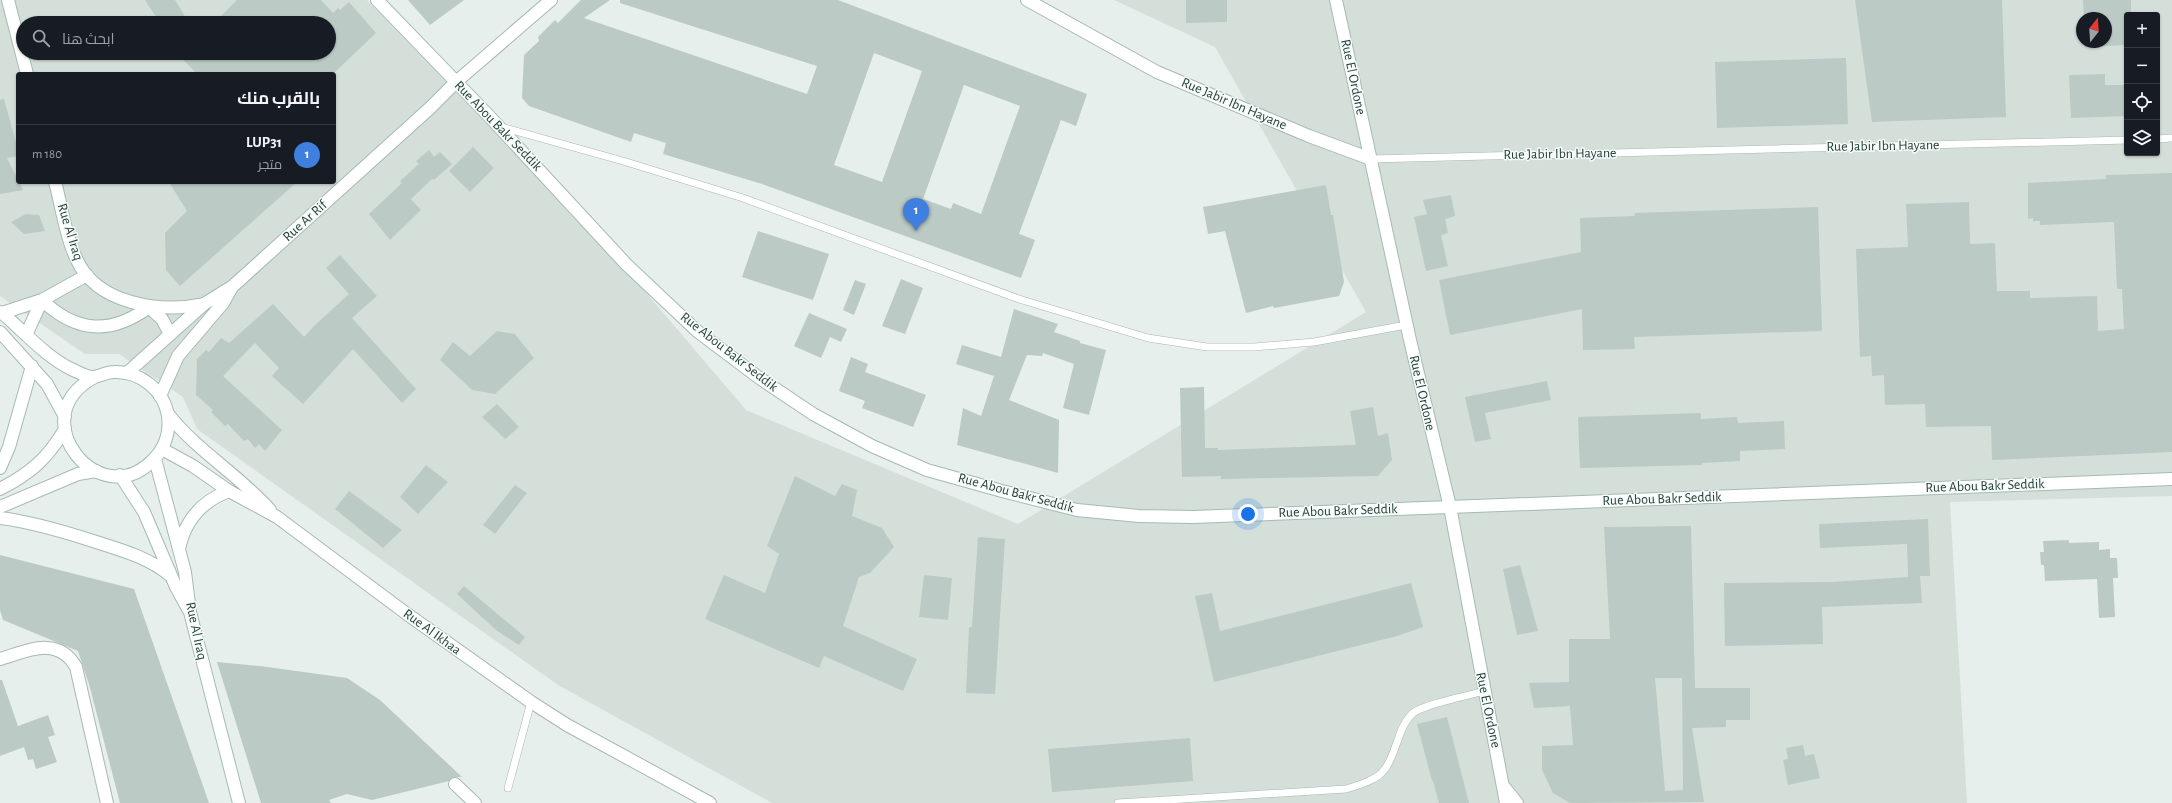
<!DOCTYPE html>
<html lang="ar">
<meta charset="utf-8">
<style>
:root{--surface:#171b24;--page:#242831;--text:#f1f3f6;--muted:#9ea1a6;--line:#363941;--accent:#0b8043}
body{margin:0;font-family:"Alegreya Sans",Cairo,sans-serif;background:var(--page);color:var(--text);direction:rtl}
.controls{position:absolute;right:12px;top:12px;display:grid;overflow:hidden;border-radius:4px;box-shadow:0 1px 3px #0004}
.controls button{width:36px;height:36px;display:grid;place-items:center;padding:0;border:0;border-bottom:1px solid var(--line);background:var(--surface);color:var(--text);font:20px sans-serif}
.compass{position:absolute;left:2076px;top:12px;width:36px;height:36px;border-radius:50%;background:var(--surface);box-shadow:0 1px 3px #0004;rotate:17deg}
.you{position:absolute;left:1248px;top:514px;width:14px;height:14px;margin:-10px;border:3px solid #fff;border-radius:50%;background:#1a73e8;box-shadow:0 0 0 6px #1a73e833}
.badge{display:grid;place-items:center;width:26px;height:26px;border-radius:50%;background:var(--accent);color:#fff;font-size:13px;font-weight:700}
.pin{position:absolute;translate:-50% -33px;filter:drop-shadow(0 1px 2px #0008)}
.pin::after{content:'';position:absolute;top:21px;width:14px;height:12px;background:inherit;clip-path:polygon(0 0,100% 0,50% 100%)}
.list{margin:0;padding:0;list-style:none}
h2{display:flex;justify-content:space-between;align-items:center;height:52px;margin:0;padding:0 16px;font-size:17px}
h2 small{font-size:13px;font-weight:400;color:var(--muted)}
.list li{display:grid;grid-template-columns:26px 1fr auto;gap:12px;align-items:center;box-sizing:border-box;height:60px;padding:0 16px;border-top:1px solid var(--line)}
.list b{display:block;font-size:15px;white-space:nowrap}
.list p{margin:0;font-size:13px;white-space:nowrap;color:var(--muted)}
.list em{font-size:13px;font-style:normal;color:var(--muted)}
.icon{flex:none;width:22px;height:22px;fill:none;stroke:currentColor;stroke-width:2;stroke-linecap:round;stroke-linejoin:round}
.map{position:relative;flex:none;width:2172px;height:803px;overflow:hidden;direction:ltr}
.search{position:absolute;background:var(--surface);box-shadow:0 1px 3px #0004;left:16px;top:16px;width:320px;height:44px;display:flex;align-items:center;gap:10px;box-sizing:border-box;padding:0 14px;border-radius:22px;color:var(--muted);font-size:15px}
.panel{position:absolute;background:var(--surface);box-shadow:0 1px 3px #0004;left:16px;top:72px;width:320px;height:112px;border-radius:4px;direction:rtl}
.map>svg:first-child{display:block}
.built{fill:#d4dfda;fill-rule:evenodd}
.building{fill:#bbcac4;fill-rule:evenodd}
.lines{fill:none;stroke-linecap:round;stroke-linejoin:round}
.lane-casing{stroke:#a8b8b2;stroke-width:8}
.street-casing{stroke:#a8b8b2;stroke-width:14}
.secondary-casing{stroke:#a4bbb3;stroke-width:14}
.lane{stroke:#fff;stroke-width:7}
.street{stroke:#fff;stroke-width:12}
.secondary{stroke:#fff;stroke-width:12}
.labels{text-anchor:middle;dominant-baseline:central;stroke-width:3;stroke-linejoin:round;paint-order:stroke}
.street-label{font-size:14px;fill:#24423a;stroke:#f7fbf9}
</style>
<div class="map">
<svg width="2172" height="803" viewBox="0 0 2172 803">
<rect width="100%" height="100%" fill="#e6efeb"/>
<path class="built" d="M 0,0 L 367,0 L 586,222 L 746,410 L 1018,524 L 1366,312 L 1215,47 L 1114,0 L 2172,0 L 2172,496 L 1950,502 L 1967,803 L 772,803 L 558,685 L 197,429 L 183,397 L 119,354 L 85,354 L 0,296 ZM 2127,15 L 2157,15 L 2157,153 L 2127,153 ZM 2082,18 L 2106,18 L 2106,42 L 2082,42 ZM 23,23 L 329,23 L 329,53 L 23,53 ZM 18,74 L 334,74 L 334,182 L 18,182 Z"/>
<path class="building" d="M 145,0 L 175,0 L 189,23 L 160,23 Z
M 237,0 L 321,0 L 333,13 L 338,8 L 340,10 L 349,2 L 376,33 L 333,74 L 197,74 L 177,53 L 329,53 L 329,23 L 214,23 Z
M 408,0 L 464,0 L 430,25 Z
M 581,0 L 610,0 L 584,18 L 807,94 L 817,66 L 620,3 L 620,0 L 838,0 L 1087,94 L 1076,126 L 1061,120 L 1019,234 L 1035,240 L 1021,278 L 762,184 L 663,154 L 666,143 L 634,133 L 631,142 L 529,106 L 522,98 L 524,55 L 539,41 L 538,37 L 555,20 L 558,23 ZM 874,53 L 922,71 L 882,182 L 834,165 ZM 964,85 L 1020,106 L 981,214 L 953,203 L 951,209 L 923,199 Z
M 1186,0 L 1227,0 L 1227,22 L 1186,23 Z
M 1855,0 L 2002,0 L 2006,117 L 1872,122 Z
M 2083,0 L 2131,0 L 2131,15 L 2127,15 L 2127,45 L 2085,47 L 2085,42 L 2106,42 L 2106,18 L 2084,18 Z
M 1846,58 L 1848,124 L 1717,128 L 1715,62 Z
M 2105,74 L 2105,85 L 2127,85 L 2127,116 L 2071,118 L 2069,75 Z
M 4,99 L 18,150 L 18,156 L 7,158 L 23,190 L 0,194 L 0,100 Z
M 473,147 L 494,168 L 470,192 L 449,171 Z
M 429,150 L 434,157 L 440,152 L 452,164 L 434,180 L 432,179 L 411,199 L 421,210 L 390,240 L 369,214 L 402,183 L 400,181 L 419,164 L 416,161 Z
M 2172,173 L 2172,452 L 1992,460 L 1991,426 L 1926,427 L 1925,404 L 1885,405 L 1884,375 L 1872,376 L 1871,356 L 1860,357 L 1856,249 L 1908,247 L 1906,204 L 1969,202 L 1970,244 L 1995,243 L 1997,291 L 2030,291 L 2030,298 L 2097,296 L 2098,331 L 2124,329 L 2122,289 L 2117,289 L 2114,222 L 2040,225 L 2040,221 L 2033,221 L 2033,218 L 2028,219 L 2028,183 L 2106,179 L 2106,175 Z
M 169,182 L 297,182 L 180,286 L 166,270 L 165,233 L 187,211 Z
M 1326,185 L 1331,215 L 1333,215 L 1344,282 L 1339,296 L 1274,308 L 1273,306 L 1246,313 L 1225,231 L 1208,234 L 1203,207 Z
M 1451,195 L 1455,216 L 1445,219 L 1448,233 L 1441,235 L 1448,266 L 1426,271 L 1414,217 L 1427,214 L 1423,200 Z
M 1818,207 L 1822,331 L 1634,337 L 1635,349 L 1583,350 L 1582,309 L 1450,335 L 1439,280 L 1581,252 L 1580,218 L 1635,216 L 1634,213 Z
M 26,214 L 39,215 L 45,231 L 24,234 L 11,222 Z
M 758,231 L 829,254 L 813,300 L 742,277 Z
M 340,255 L 377,296 L 352,318 L 416,389 L 402,403 L 353,349 L 303,404 L 272,376 L 279,368 L 255,343 L 223,376 L 282,430 L 265,451 L 259,444 L 255,448 L 248,439 L 244,441 L 228,424 L 225,426 L 211,412 L 213,410 L 196,395 L 197,359 L 206,350 L 209,352 L 221,338 L 229,343 L 273,304 L 304,337 L 315,325 L 349,294 L 326,268 Z
M 901,279 L 923,288 L 905,334 L 882,326 Z
M 855,280 L 866,284 L 854,315 L 843,310 Z
M 1014,309 L 1058,324 L 1054,332 L 1080,341 L 1080,343 L 1106,350 L 1089,415 L 1063,408 L 1074,364 L 1043,353 L 1042,356 L 1027,355 L 1009,400 L 1059,420 L 1058,473 L 957,445 L 963,408 L 981,416 L 994,376 L 956,364 L 962,345 L 1001,357 Z
M 809,313 L 847,329 L 841,342 L 830,337 L 821,358 L 794,346 Z
M 497,331 L 515,334 L 534,358 L 495,394 L 472,390 L 440,360 L 453,342 L 470,356 Z
M 851,357 L 868,364 L 865,372 L 926,395 L 913,427 L 862,408 L 865,401 L 839,391 Z
M 1547,381 L 1551,400 L 1485,413 L 1491,439 L 1475,442 L 1465,397 Z
M 1204,387 L 1205,448 L 1218,448 L 1218,450 L 1356,445 L 1350,411 L 1373,407 L 1378,436 L 1388,433 L 1392,460 L 1378,476 L 1221,479 L 1221,476 L 1182,477 L 1180,388 Z
M 497,404 L 519,427 L 505,439 L 482,417 Z
M 1701,413 L 1701,419 L 1737,417 L 1738,423 L 1784,421 L 1785,449 L 1740,451 L 1740,461 L 1702,463 L 1702,465 L 1580,468 L 1578,417 Z
M 426,465 L 448,482 L 418,514 L 400,497 Z
M 795,476 L 835,496 L 842,484 L 857,490 L 852,516 L 882,528 L 894,547 L 870,573 L 859,577 L 843,626 L 917,659 L 903,691 L 824,656 L 819,668 L 705,619 L 724,575 L 765,593 L 779,554 L 767,546 Z
M 515,485 L 527,493 L 495,534 L 483,525 Z
M 349,491 L 402,530 L 383,548 L 335,509 Z
M 1928,519 L 1930,576 L 1920,576 L 1922,603 L 1822,607 L 1823,644 L 1725,646 L 1724,583 L 1832,582 L 1908,577 L 1907,544 L 1820,548 L 1819,524 Z
M 1691,526 L 1695,688 L 1750,688 L 1750,720 L 1726,720 L 1726,727 L 1692,728 L 1704,802 L 1570,803 L 1553,793 L 1542,770 L 1542,746 L 1573,745 L 1570,706 L 1534,708 L 1529,683 L 1569,682 L 1569,639 L 1610,639 L 1604,527 ZM 1655,678 L 1682,678 L 1683,790 L 1665,791 Z
M 978,537 L 1005,539 L 995,694 L 966,693 L 969,627 L 972,627 Z
M 2069,540 L 2069,543 L 2099,542 L 2099,550 L 2110,549 L 2110,558 L 2117,558 L 2118,578 L 2113,578 L 2115,617 L 2099,618 L 2097,579 L 2045,581 L 2044,565 L 2041,565 L 2040,552 L 2044,552 L 2043,541 Z
M 0,555 L 134,589 L 209,803 L 120,803 L 89,684 L 78,651 L 3,620 L 0,610 Z
M 1520,565 L 1538,631 L 1517,635 L 1503,569 Z
M 924,575 L 952,578 L 948,620 L 919,617 Z
M 1411,583 L 1423,627 L 1397,636 L 1214,682 L 1195,596 L 1212,593 L 1220,631 Z
M 464,586 L 525,637 L 519,645 L 496,630 L 457,594 Z
M 217,662 L 260,666 L 347,678 L 380,700 L 462,777 L 453,777 L 449,781 L 372,800 L 347,794 L 329,800 L 331,803 L 261,803 Z
M 0,680 L 2,680 L 18,726 L 48,715 L 55,735 L 48,737 L 57,762 L 36,769 L 33,759 L 28,760 L 24,747 L 0,756 Z
M 1447,717 L 1469,803 L 1439,803 L 1433,781 L 1432,781 L 1417,724 Z
M 1190,738 L 1193,781 L 1052,792 L 1048,749 Z
M 1803,745 L 1805,756 L 1814,754 L 1820,778 L 1788,785 L 1783,760 L 1788,759 L 1786,748 Z"/>
<g class="lines">
<defs>
<path id="lane" d="M 501,127 L 623,161 L 743,198 L 1019,299 L 1148,338 L 1207,347 L 1254,347 L 1314,342 L 1406,325
M 2157,139 L 2172,138
M 1371,159 L 2127,140
M 508,788 L 531,702
M 1118,803 L 1346,789 C 1386,777 1386,773 1400,734 C 1403,726 1406,719 1413,713 C 1425,704 1468,696 1484,691"/>
<path id="street" d="M 1027,0 L 1157,72 L 1309,136 L 1371,159
M 127,373 L 204,304 L 233,286 L 430,108 L 456,82 L 551,0
M 160,396 L 178,356 L 223,303 L 232,287
M 168,414 C 197,451 239,475 270,510
M 162,449 L 193,466 L 229,491 L 277,517 L 407,614 L 531,702 L 567,725 L 710,803
M 0,489 C 31,473 47,459 65,429
M 0,507 L 78,474 L 96,471
M 0,659 C 27,651 58,635 76,667 L 107,803
M 455,784 L 475,803"/>
<path id="secondary" d="M 8,0 L 27,74
M 377,0 L 489,116 L 626,264 L 697,331 L 758,377 L 813,414 L 872,446 L 927,470 L 1002,491 L 1077,510 L 1139,516 L 1193,517 L 2172,479
M 1336,0 L 1410,340 L 1450,507 L 1506,803
M 55,182 C 62,207 65,235 76,258 C 96,305 161,313 204,304
M 0,312 C 8,317 16,326 23,332 C 38,346 53,360 71,369 C 76,371 88,378 94,377 C 100,376 107,372 114,372 C 140,371 164,390 168,416 C 170,432 165,448 153,460 C 100,515 21,418 93,378
M 2,313 L 42,300 L 87,275
M 0,332 L 47,384 L 65,417
M 26,335 L 42,300 C 76,333 111,335 149,307 L 162,319 L 170,334
M 155,459 L 185,572 L 190,612 L 239,803
M 0,468 L 9,447 L 32,366
M 120,475 L 144,512 L 176,587 L 188,609
M 0,518 C 32,522 62,531 93,541 C 121,550 148,557 171,576
M 179,549 C 185,520 202,501 229,491
M 1505,788 L 1517,803"/>
</defs>
<use href="#lane" class="lane-casing"/>
<use href="#street" class="street-casing"/>
<use href="#secondary" class="secondary-casing"/>
<use href="#lane" class="lane"/>
<use href="#street" class="street"/>
<use href="#secondary" class="secondary"/>
</g>
<g class="labels">
<g class="street-label">
<text transform="translate(1353 77) rotate(78)">Rue El Ordone</text>
<text transform="translate(1234 104) rotate(23)">Rue Jabir Ibn Hayane</text>
<text transform="translate(498 126) rotate(46)">Rue Abou Bakr Seddik</text>
<text transform="translate(1883 146) rotate(-1)">Rue Jabir Ibn Hayane</text>
<text transform="translate(1560 154) rotate(-1)">Rue Jabir Ibn Hayane</text>
<text transform="translate(305 221) rotate(-42)">Rue Ar Rif</text>
<text transform="translate(70 232) rotate(73)">Rue Al Iraq</text>
<text transform="translate(729 352) rotate(38)">Rue Abou Bakr Seddik</text>
<text transform="translate(1422 393) rotate(77)">Rue El Ordone</text>
<text transform="translate(1985 486) rotate(-2)">Rue Abou Bakr Seddik</text>
<text transform="translate(1016 493) rotate(15)">Rue Abou Bakr Seddik</text>
<text transform="translate(1662 499) rotate(-2)">Rue Abou Bakr Seddik</text>
<text transform="translate(1338 511) rotate(-2)">Rue Abou Bakr Seddik</text>
<text transform="translate(196 631) rotate(78)">Rue Al Iraq</text>
<text transform="translate(432 632) rotate(36)">Rue Al Ikhaa</text>
<text transform="translate(1488 710) rotate(78)">Rue El Ordone</text>
</g>
</g>
</svg>
<div class="controls">
<button>+</button>
<button>−</button>
<button><svg class="icon" aria-label="locate" viewBox="0 0 24 24"><circle cx="12" cy="12" r="6"/><path d="M12 2v4M12 18v4M2 12h4M18 12h4"/></svg></button>
<button><svg class="icon" aria-label="layers" viewBox="0 0 24 24"><path d="M12 4l9 5-9 5-9-5zM3 14l9 5 9-5"/></svg></button>
</div>
<svg class="compass" viewBox="-18 -18 36 36"><path d="M0-13l5 13h-10z" fill="#e53935"/><path d="M0 13l5-13h-10z" fill="#9ea1a6"/></svg>
<div class="you"></div>
<div class="pin badge" style="left:916px;top:231px;background:#3f7fe0">1</div>
<div class="search"><svg class="icon" aria-label="search" viewBox="0 0 24 24"><circle cx="10" cy="10" r="6"/><path d="M15 15l6 6"/></svg>ابحث هنا</div>
<section class="panel">
<h2>بالقرب منك<small></small></h2>
<ul class="list">
<li><span class="badge" style="background:#3f7fe0">1</span><div><b>LUP31</b><p>متجر</p></div><em>180 m</em></li>
</ul>
</section>
</div>
